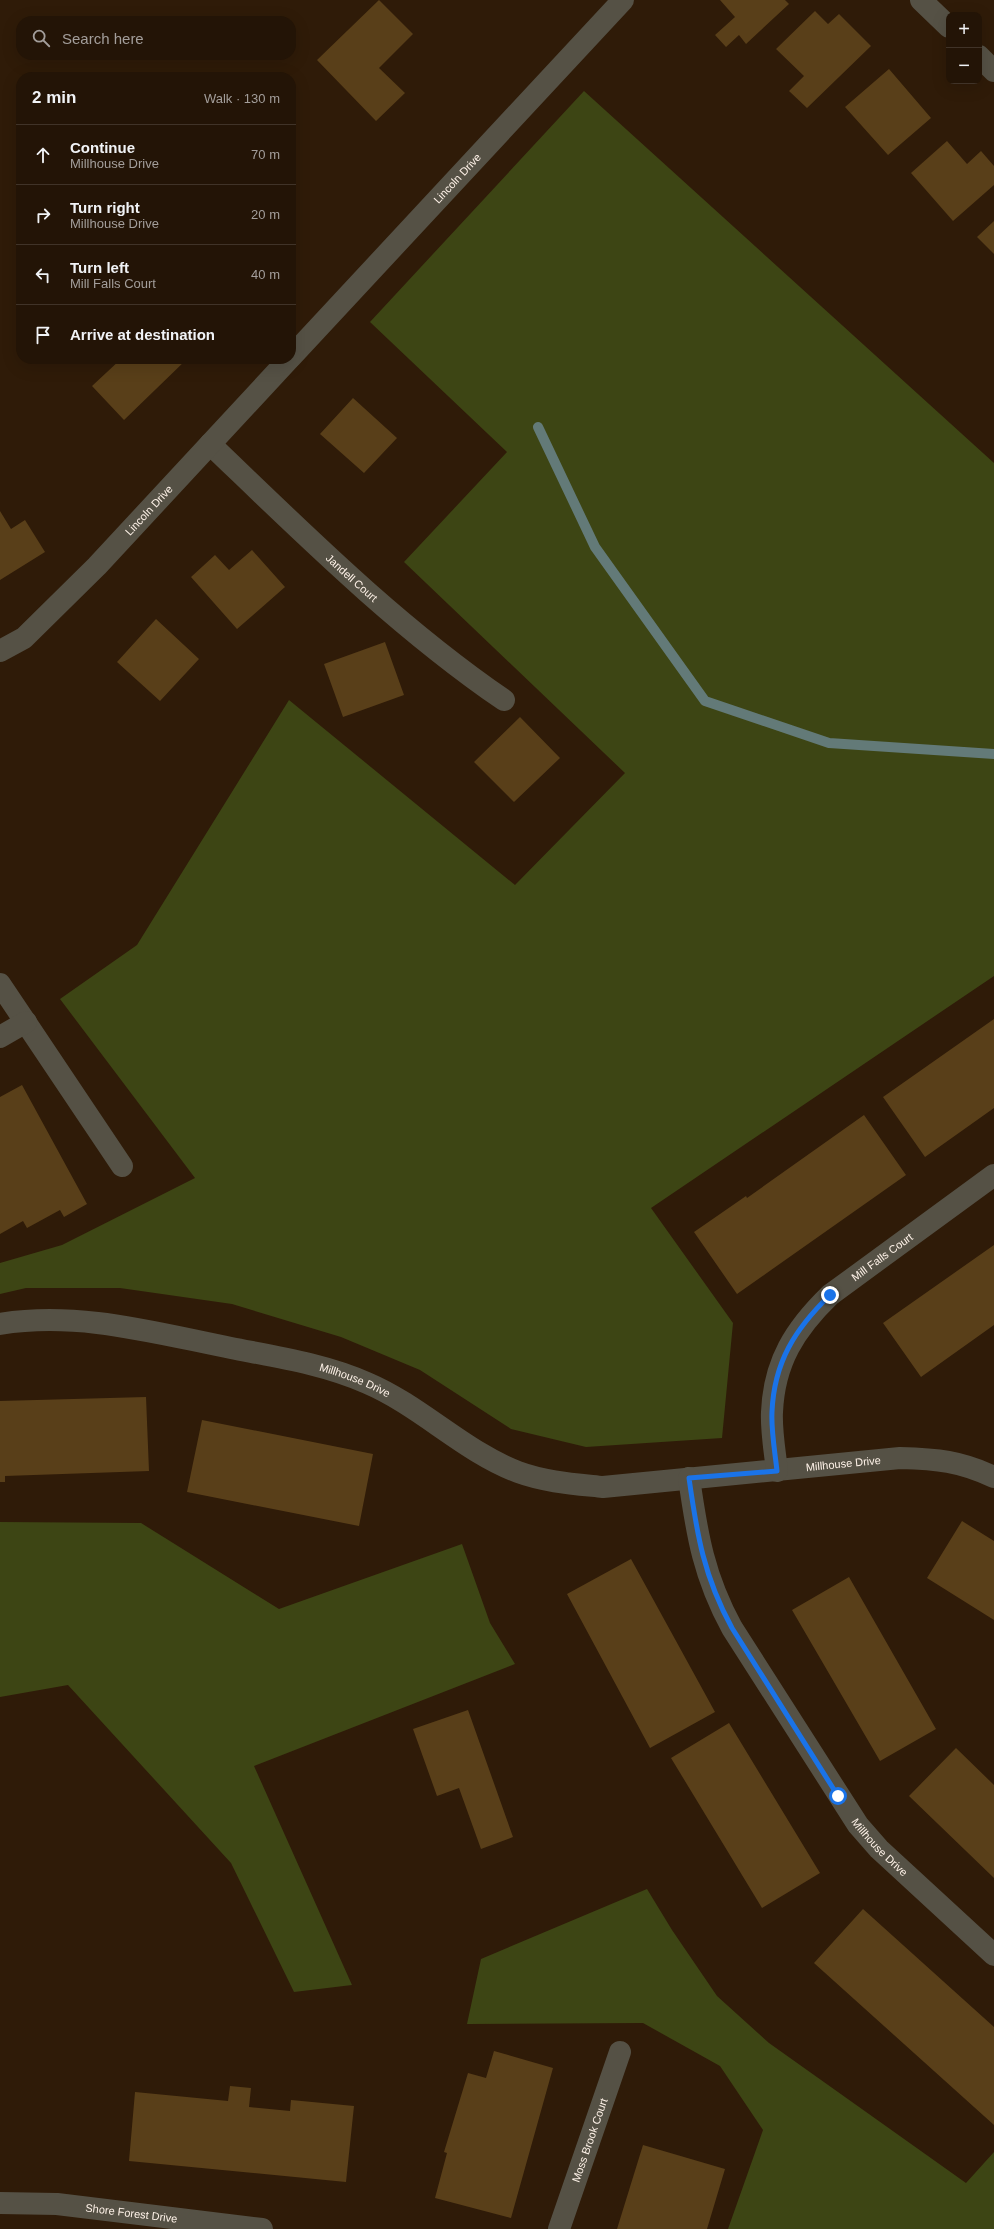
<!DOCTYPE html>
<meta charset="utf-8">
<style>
:root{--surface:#231406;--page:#2b1d10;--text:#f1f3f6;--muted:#a39e9b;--line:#403328}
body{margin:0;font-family:Arial,sans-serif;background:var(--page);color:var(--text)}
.controls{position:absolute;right:12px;top:12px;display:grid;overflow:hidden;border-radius:8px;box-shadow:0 4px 16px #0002}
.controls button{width:36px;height:36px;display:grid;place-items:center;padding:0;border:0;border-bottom:1px solid var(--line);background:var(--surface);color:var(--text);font:20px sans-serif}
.stop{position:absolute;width:12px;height:12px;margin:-9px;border:3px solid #1a73e8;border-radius:50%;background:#fff}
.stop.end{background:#1a73e8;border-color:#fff;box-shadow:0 1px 4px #0008}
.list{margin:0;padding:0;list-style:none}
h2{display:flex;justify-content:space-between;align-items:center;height:52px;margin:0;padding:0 16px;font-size:17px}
h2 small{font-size:13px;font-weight:400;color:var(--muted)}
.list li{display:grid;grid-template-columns:26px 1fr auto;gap:12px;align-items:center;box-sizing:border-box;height:60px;padding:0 16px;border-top:1px solid var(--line)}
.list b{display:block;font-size:15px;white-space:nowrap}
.list p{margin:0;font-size:13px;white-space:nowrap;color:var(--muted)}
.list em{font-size:13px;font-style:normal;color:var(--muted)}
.icon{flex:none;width:22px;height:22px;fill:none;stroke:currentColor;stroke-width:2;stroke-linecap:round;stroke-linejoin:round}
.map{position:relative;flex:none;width:994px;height:2229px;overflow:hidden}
.search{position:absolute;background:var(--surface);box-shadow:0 4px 16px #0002;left:16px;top:16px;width:280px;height:44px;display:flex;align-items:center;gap:10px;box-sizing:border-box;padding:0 14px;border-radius:16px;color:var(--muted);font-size:15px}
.panel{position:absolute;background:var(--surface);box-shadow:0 4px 16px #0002;left:16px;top:72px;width:280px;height:292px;border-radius:16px}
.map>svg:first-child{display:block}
.green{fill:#3d4514}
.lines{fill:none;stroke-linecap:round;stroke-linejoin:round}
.stream{stroke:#637a78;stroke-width:10}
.building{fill:#593f19}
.minor{stroke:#555145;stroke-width:22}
.route{stroke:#1a73e8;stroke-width:5}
.labels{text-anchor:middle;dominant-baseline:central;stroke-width:3;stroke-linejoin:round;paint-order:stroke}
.street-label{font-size:11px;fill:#fef2e8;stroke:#110803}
</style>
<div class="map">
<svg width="994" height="2229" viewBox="0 0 994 2229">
<rect width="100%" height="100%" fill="#2f1b08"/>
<path class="green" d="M 584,91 L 994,463 L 994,976 L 651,1208 L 733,1323 L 722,1438 L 586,1447 L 511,1429 L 420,1370 L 341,1337 L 232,1304 L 120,1288 L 26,1288 L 0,1294 L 0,1263 L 62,1245 L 195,1178 L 60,999 L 137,945 L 289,700 L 515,885 L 625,773 L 404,562 L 507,452 L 370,322 Z
M 0,1522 L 141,1523 L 279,1609 L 462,1544 L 490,1623 L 515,1664 L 254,1766 L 352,1985 L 294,1992 L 231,1863 L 68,1685 L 0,1697 Z
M 647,1889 L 672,1930 L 717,1996 L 769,2043 L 966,2183 L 994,2152 L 994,2229 L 728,2229 L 763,2130 L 720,2066 L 643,2023 L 467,2024 L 481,1959 Z"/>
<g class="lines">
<path class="stream" d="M 538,427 L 595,547 L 705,701 L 829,743 L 994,754"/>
</g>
<path class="building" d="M 379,0 L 413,34 L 379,68 L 405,93 L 376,121 L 317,60 Z
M 720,0 L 785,0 L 789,4 L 746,44 L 739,35 L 726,47 L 715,35 L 735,17 Z
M 815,11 L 828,24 L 839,14 L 871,46 L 807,108 L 789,91 L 804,76 L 776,49 Z
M 889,69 L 931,118 L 888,155 L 845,107 Z
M 947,141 L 967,164 L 981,151 L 994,166 L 994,185 L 953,221 L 911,173 Z
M 994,221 L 994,254 L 977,237 Z
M 121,359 L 187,359 L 124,420 L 92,386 Z
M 353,398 L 397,438 L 364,473 L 320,434 Z
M 0,511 L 11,529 L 25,520 L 45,552 L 0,580 Z
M 252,550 L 285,587 L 237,629 L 191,577 L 215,555 L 229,570 Z
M 156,619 L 199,659 L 160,701 L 117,662 Z
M 385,642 L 404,695 L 343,717 L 324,664 Z
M 520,717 L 560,758 L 514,802 L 474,762 Z
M 994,1019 L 994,1108 L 925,1157 L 883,1097 Z
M 22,1085 L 87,1204 L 64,1217 L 60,1210 L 27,1228 L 23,1221 L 0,1234 L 0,1097 Z
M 864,1115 L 906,1175 L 737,1294 L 694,1232 L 746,1196 L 747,1198 Z
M 994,1245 L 994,1325 L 921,1377 L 883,1323 Z
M 146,1397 L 149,1471 L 5,1476 L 5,1482 L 0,1482 L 0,1401 Z
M 202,1420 L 373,1454 L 359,1526 L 187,1492 Z
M 962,1521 L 994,1541 L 994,1620 L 927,1578 Z
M 631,1559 L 715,1712 L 650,1748 L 567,1594 Z
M 849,1577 L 936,1729 L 880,1761 L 792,1610 Z
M 468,1710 L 513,1837 L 481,1849 L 459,1788 L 437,1796 L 413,1729 Z
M 729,1723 L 820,1873 L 762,1908 L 671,1758 Z
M 956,1748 L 994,1785 L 994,1878 L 909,1796 Z
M 863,1909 L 994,2027 L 994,2125 L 814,1963 Z
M 494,2051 L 553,2068 L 511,2218 L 435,2198 L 447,2153 L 444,2152 L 468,2073 L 486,2078 Z
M 230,2086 L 251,2088 L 249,2107 L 290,2111 L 291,2100 L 354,2106 L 346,2182 L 129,2161 L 135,2092 L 228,2101 Z
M 643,2145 L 725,2169 L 707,2229 L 617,2229 Z"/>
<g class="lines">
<g class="minor">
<path d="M 921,0 L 949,27"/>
<path d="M 979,56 L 994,71"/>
<path id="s1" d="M 291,357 L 623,0"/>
<path id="s2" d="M 210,444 C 304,534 396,626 504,700"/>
<path id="s3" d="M 0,651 L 24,638 L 97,566 L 289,359"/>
<path d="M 0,984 L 122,1166"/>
<path d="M 0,1037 L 26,1022"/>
<path id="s4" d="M 0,1324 C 78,1311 155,1333 231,1348 C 277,1357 324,1364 367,1383 C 421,1406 463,1451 518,1472 C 545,1482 575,1484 603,1487 L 900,1458 C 937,1459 960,1461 994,1477"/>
<path id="s5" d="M 777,1471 C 775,1452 771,1431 772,1412 C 774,1362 795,1329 830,1295 L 994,1175"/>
<path id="s6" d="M 689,1478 C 697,1535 704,1577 732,1628 L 858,1825 L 879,1849 L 994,1955"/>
<path id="s7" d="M 0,2203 L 57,2204 L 262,2229"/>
<path id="s8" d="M 559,2229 L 620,2052"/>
</g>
</g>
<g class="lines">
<path class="route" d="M 830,1295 C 795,1329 774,1362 772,1412 C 771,1431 775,1452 777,1471 L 689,1478 C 697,1535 704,1577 732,1628 L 838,1796"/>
</g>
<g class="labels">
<g class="street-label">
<text stroke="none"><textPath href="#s1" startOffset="244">Lincoln Drive</textPath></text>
<text stroke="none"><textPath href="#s3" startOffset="206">Lincoln Drive</textPath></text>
<text stroke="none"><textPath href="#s2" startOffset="195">Jandell Court</textPath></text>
<text stroke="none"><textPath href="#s5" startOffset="258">Mill Falls Court</textPath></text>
<text stroke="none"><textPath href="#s4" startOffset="362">Millhouse Drive</textPath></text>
<text stroke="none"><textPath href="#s4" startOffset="878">Millhouse Drive</textPath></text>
<text stroke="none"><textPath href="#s6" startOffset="422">Millhouse Drive</textPath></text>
<text stroke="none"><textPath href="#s8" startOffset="94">Moss Brook Court</textPath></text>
<text stroke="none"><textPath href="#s7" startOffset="132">Shore Forest Drive</textPath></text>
</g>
</g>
</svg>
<div class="controls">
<button>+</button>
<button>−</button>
</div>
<div class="stop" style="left:838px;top:1796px"></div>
<div class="stop end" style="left:830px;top:1295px"></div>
<div class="search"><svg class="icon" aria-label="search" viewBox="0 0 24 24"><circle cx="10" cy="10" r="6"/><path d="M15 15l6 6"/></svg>Search here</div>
<section class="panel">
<h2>2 min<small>Walk · 130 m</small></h2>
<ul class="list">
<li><svg class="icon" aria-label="ahead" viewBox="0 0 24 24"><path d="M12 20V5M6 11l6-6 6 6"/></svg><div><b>Continue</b><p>Millhouse Drive</p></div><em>70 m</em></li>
<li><svg class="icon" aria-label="right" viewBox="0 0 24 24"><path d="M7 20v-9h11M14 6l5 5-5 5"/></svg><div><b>Turn right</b><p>Millhouse Drive</p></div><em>20 m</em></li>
<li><svg class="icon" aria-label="left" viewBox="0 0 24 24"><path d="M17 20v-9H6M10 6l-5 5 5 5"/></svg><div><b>Turn left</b><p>Mill Falls Court</p></div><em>40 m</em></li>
<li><svg class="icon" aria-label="arrive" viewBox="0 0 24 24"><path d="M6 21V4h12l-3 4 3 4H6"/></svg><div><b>Arrive at destination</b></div></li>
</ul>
</section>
</div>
